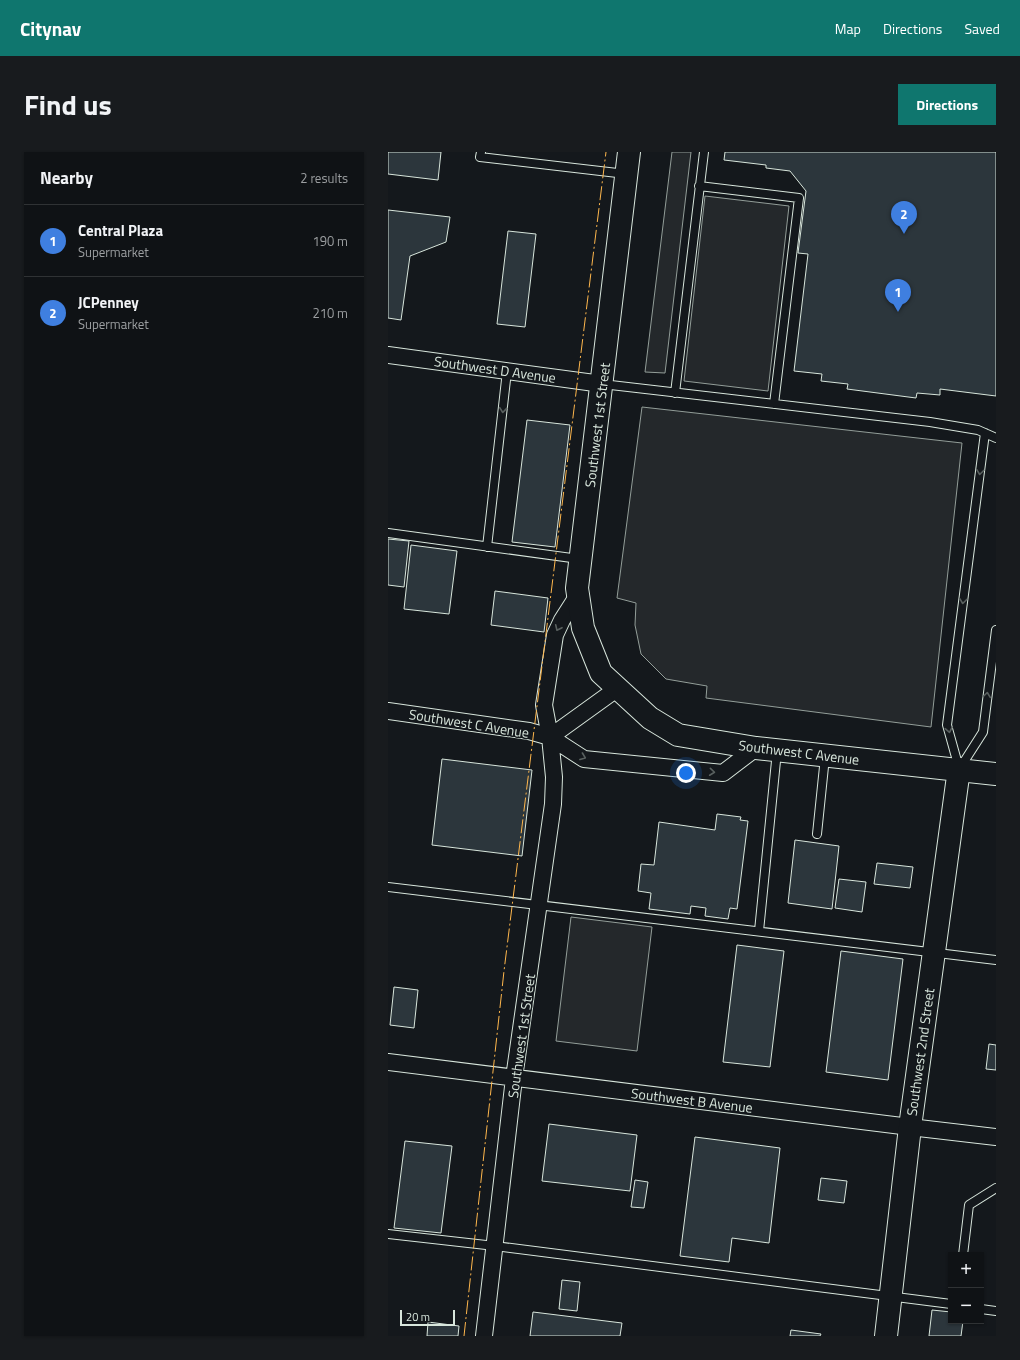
<!DOCTYPE html>
<meta charset="utf-8">
<style>
:root{--surface:#0f1215;--page:#181b1e;--text:#f1f3f6;--muted:#9b9ea0;--line:#2f3234;--accent:#0f766e}
body{margin:0;font-family:"Titillium Web",sans-serif;background:var(--page);color:var(--text)}
.controls{position:absolute;right:12px;bottom:12px;display:grid;overflow:hidden;border-radius:0px;box-shadow:0 1px 3px #0004}
.controls button{width:36px;height:36px;display:grid;place-items:center;padding:0;border:0;border-bottom:1px solid var(--line);background:var(--surface);color:var(--text);font:20px sans-serif}
.scale{position:absolute;left:12px;bottom:10px;width:55px;box-sizing:border-box;padding-left:4px;border:2px solid #d8e6dc;border-top:0;font-size:11px;line-height:14px;white-space:nowrap;color:#d8e6dc;-webkit-text-stroke:3px #14181c;paint-order:stroke}
.you{position:absolute;left:298px;top:621px;width:14px;height:14px;margin:-10px;border:3px solid #fff;border-radius:50%;background:#1a73e8;box-shadow:0 0 0 6px #1a73e833}
.badge{display:grid;place-items:center;width:26px;height:26px;border-radius:50%;background:var(--accent);color:#fff;font-size:13px;font-weight:700}
.pin{position:absolute;translate:-50% -33px;filter:drop-shadow(0 1px 2px #0008)}
.pin::after{content:'';position:absolute;top:21px;width:14px;height:12px;background:inherit;clip-path:polygon(0 0,100% 0,50% 100%)}
.list{margin:0;padding:0;list-style:none}
h2{display:flex;justify-content:space-between;align-items:center;height:52px;margin:0;padding:0 16px;font-size:17px}
h2 small{font-size:13px;font-weight:400;color:var(--muted)}
.list li{display:grid;grid-template-columns:26px 1fr auto;gap:12px;align-items:center;box-sizing:border-box;height:72px;padding:0 16px;border-top:1px solid var(--line)}
.list b{display:block;font-size:15px;white-space:nowrap}
.list p{margin:0;font-size:13px;white-space:nowrap;color:var(--muted)}
.list em{font-size:13px;font-style:normal;color:var(--muted)}
.map{position:relative;flex:none;width:608px;height:1184px;overflow:hidden;border-radius:0px}
header{display:flex;align-items:center;gap:24px;box-sizing:border-box;height:56px;padding:0 20px;background:var(--accent);color:#fff}
header strong{font-size:19px}
nav{display:flex;gap:22px;margin-inline-start:auto;font-size:14px}
.intro{display:flex;align-items:center;justify-content:space-between;box-sizing:border-box;height:96px;padding:0 24px}
h1{margin:0;font-size:28px}
.button{padding:10px 18px;border-radius:0px;background:var(--accent);color:#fff;font-size:14px;font-weight:700}
main{display:flex;gap:24px;padding:0 24px}
aside{flex:1;background:var(--surface);border-radius:0px;box-shadow:0 1px 3px #0004}
.map>svg:first-child{display:block}
.parking{fill:#24282b;stroke:#939e99}
.building{fill:#2c363c;stroke:#d8e6dc}
.lines{fill:none;stroke-linecap:round;stroke-linejoin:round}
.lane-casing{stroke:#d8e6dc;stroke-width:10}
.street-casing{stroke:#d8e6dc;stroke-width:18}
.secondary-casing{stroke:#d8e6dc;stroke-width:24}
.lane{stroke:#14181c;stroke-width:8}
.street{stroke:#14181c;stroke-width:16}
.secondary{stroke:#14181c;stroke-width:22}
.power{stroke:#ffb74d;stroke-width:1;stroke-dasharray:14 3 2 3;stroke-linecap:butt}
.oneway{stroke:#59605f}
.labels{text-anchor:middle;dominant-baseline:central;stroke-width:3;stroke-linejoin:round;paint-order:stroke}
.street-label{font-size:14px;fill:#d8e6dc;stroke:#14181c}
</style>
<header>
<strong>Citynav</strong>
<nav><a>Map</a><a>Directions</a><a>Saved</a></nav>
</header>
<div class="intro"><h1>Find us</h1><a class="button">Directions</a></div>
<main>
<aside>
<h2>Nearby<small>2 results</small></h2>
<ul class="list">
<li><span class="badge" style="background:#3f7fe0">1</span><div><b>Central Plaza</b><p>Supermarket</p></div><em>190 m</em></li>
<li><span class="badge" style="background:#3f7fe0">2</span><div><b>JCPenney</b><p>Supermarket</p></div><em>210 m</em></li>
</ul>
</aside>
<div class="map">
<svg width="608" height="1184" viewBox="0 0 608 1184">
<rect width="100%" height="100%" fill="#14181c"/>
<path class="parking" d="M 284,0 L 303,0 L 277,221 L 257,220 Z
M 317,44 L 401,54 L 380,239 L 296,229 Z
M 254,255 L 574,291 L 543,575 L 318,546 L 319,534 L 278,527 L 253,502 L 247,473 L 248,451 L 229,446 Z
M 183,765 L 264,775 L 249,899 L 168,889 Z"/>
<path class="building" d="M 0,0 L 53,0 L 50,28 L 0,22 Z
M 337,0 L 608,0 L 608,244 L 552,237 L 552,243 L 529,241 L 528,246 L 459,237 L 460,232 L 433,229 L 434,222 L 406,219 L 420,102 L 410,101 L 418,39 L 402,19 L 378,16 L 378,13 L 336,8 Z
M 0,58 L 62,65 L 58,90 L 22,104 L 13,168 L 0,166 Z
M 120,79 L 148,82 L 137,175 L 109,172 Z
M 139,268 L 182,273 L 167,395 L 124,390 Z
M 0,387 L 21,389 L 16,435 L 0,433 Z
M 23,393 L 69,399 L 61,462 L 16,457 Z
M 107,439 L 160,446 L 156,480 L 103,473 Z
M 54,607 L 144,618 L 134,704 L 44,693 Z
M 329,662 L 353,665 L 352,668 L 360,669 L 349,757 L 342,756 L 340,767 L 317,764 L 318,756 L 303,754 L 302,762 L 261,757 L 263,741 L 250,739 L 253,712 L 266,713 L 271,670 L 327,678 Z
M 407,688 L 451,694 L 444,757 L 400,751 Z
M 489,711 L 525,715 L 522,736 L 486,732 Z
M 451,727 L 478,730 L 474,760 L 447,756 Z
M 349,793 L 396,799 L 382,915 L 335,910 Z
M 453,799 L 515,807 L 500,928 L 438,920 Z
M 6,835 L 30,838 L 26,876 L 2,873 Z
M 601,892 L 608,893 L 608,918 L 598,917 Z
M 161,972 L 249,983 L 242,1039 L 154,1029 Z
M 307,985 L 392,996 L 381,1091 L 344,1086 L 341,1110 L 292,1104 Z
M 17,989 L 64,994 L 53,1081 L 6,1076 Z
M 433,1026 L 459,1029 L 456,1051 L 430,1048 Z
M 247,1028 L 260,1030 L 256,1056 L 243,1055 Z
M 174,1128 L 192,1130 L 189,1159 L 171,1157 Z
M 544,1158 L 563,1160 L 563,1169 L 575,1169 L 573,1184 L 541,1184 Z
M 145,1160 L 234,1171 L 232,1184 L 142,1184 Z
M 40,1170 L 71,1174 L 70,1184 L 39,1184 Z
M 403,1178 L 433,1182 L 432,1184 L 402,1184 Z"/>
<g class="lines">
<defs>
<path id="lane" d="M 93,0 L 92,5 L 238,22
M 311,34 L 411,46 L 386,252
M 214,232 L 542,270 L 590,278 L 608,286
M 287,241 L 316,0
M 0,381 L 191,407
M 99,395 L 119,219
M 571,616 L 559,573 L 597,281
M 572,616 L 595,580 L 608,478
M 429,682 L 437,605
M 0,735 L 608,808
M 371,779 L 389,599
M 0,1082 L 107,1094 L 563,1152
M 575,1103 L 581,1053 L 608,1036
M 593,1157 L 608,1159"/>
<path id="street" d="M 0,203 L 214,232
M 0,559 L 141,579 L 162,585 L 196,607 L 335,621 L 368,596
M 162,585 L 230,536
M 0,910 L 522,975 L 608,985
M 96,1184 L 126,926 L 165,652 L 166,625 L 162,585 L 156,553 L 167,483 L 174,468 L 190,443"/>
<path id="secondary" d="M 241,0 L 189,436 L 195,476 L 213,521 L 262,566 L 290,583 L 368,596 L 608,622
M 498,1184 L 522,975 L 571,617"/>
</defs>
<use href="#lane" class="lane-casing"/>
<use href="#street" class="street-casing"/>
<use href="#secondary" class="secondary-casing"/>
<use href="#lane" class="lane"/>
<use href="#street" class="street"/>
<use href="#secondary" class="secondary"/>
<path class="power" d="M 76,1184 L 116,819 L 218,0"/>
</g>
<defs><path id="oneway-chevron" d="M-2-3.5L2.5 0L-2 3.5" fill="none" stroke-width="1.6" stroke-linecap="round" stroke-linejoin="round"/></defs>
<g class="oneway">
<use href="#oneway-chevron" transform="translate(115 258) rotate(96)"/>
<use href="#oneway-chevron" transform="translate(592 320) rotate(97)"/>
<use href="#oneway-chevron" transform="translate(575 449) rotate(97)"/>
<use href="#oneway-chevron" transform="translate(170 476) rotate(115)"/>
<use href="#oneway-chevron" transform="translate(599 543) rotate(-83)"/>
<use href="#oneway-chevron" transform="translate(561 578) rotate(79)"/>
<use href="#oneway-chevron" transform="translate(195 605) rotate(21)"/>
<use href="#oneway-chevron" transform="translate(324 620) rotate(6)"/>
</g>
<g class="labels">
<g class="street-label">
<text transform="translate(107 217) rotate(8)">Southwest D Avenue</text>
<text transform="translate(209 273) rotate(-83)">Southwest 1st Street</text>
<text transform="translate(81 571) rotate(9)">Southwest C Avenue</text>
<text transform="translate(411 600) rotate(7)">Southwest C Avenue</text>
<text transform="translate(133 884) rotate(-82)">Southwest 1st Street</text>
<text transform="translate(532 900) rotate(-82)">Southwest 2nd Street</text>
<text transform="translate(304 948) rotate(7)">Southwest B Avenue</text>
</g>
</g>
</svg>
<div class="controls">
<button>+</button>
<button>−</button>
</div>
<div class="scale">20 m</div>
<div class="you"></div>
<div class="pin badge" style="left:510px;top:160px;background:#3f7fe0">1</div>
<div class="pin badge" style="left:516px;top:82px;background:#3f7fe0">2</div>
</div>
</main>
